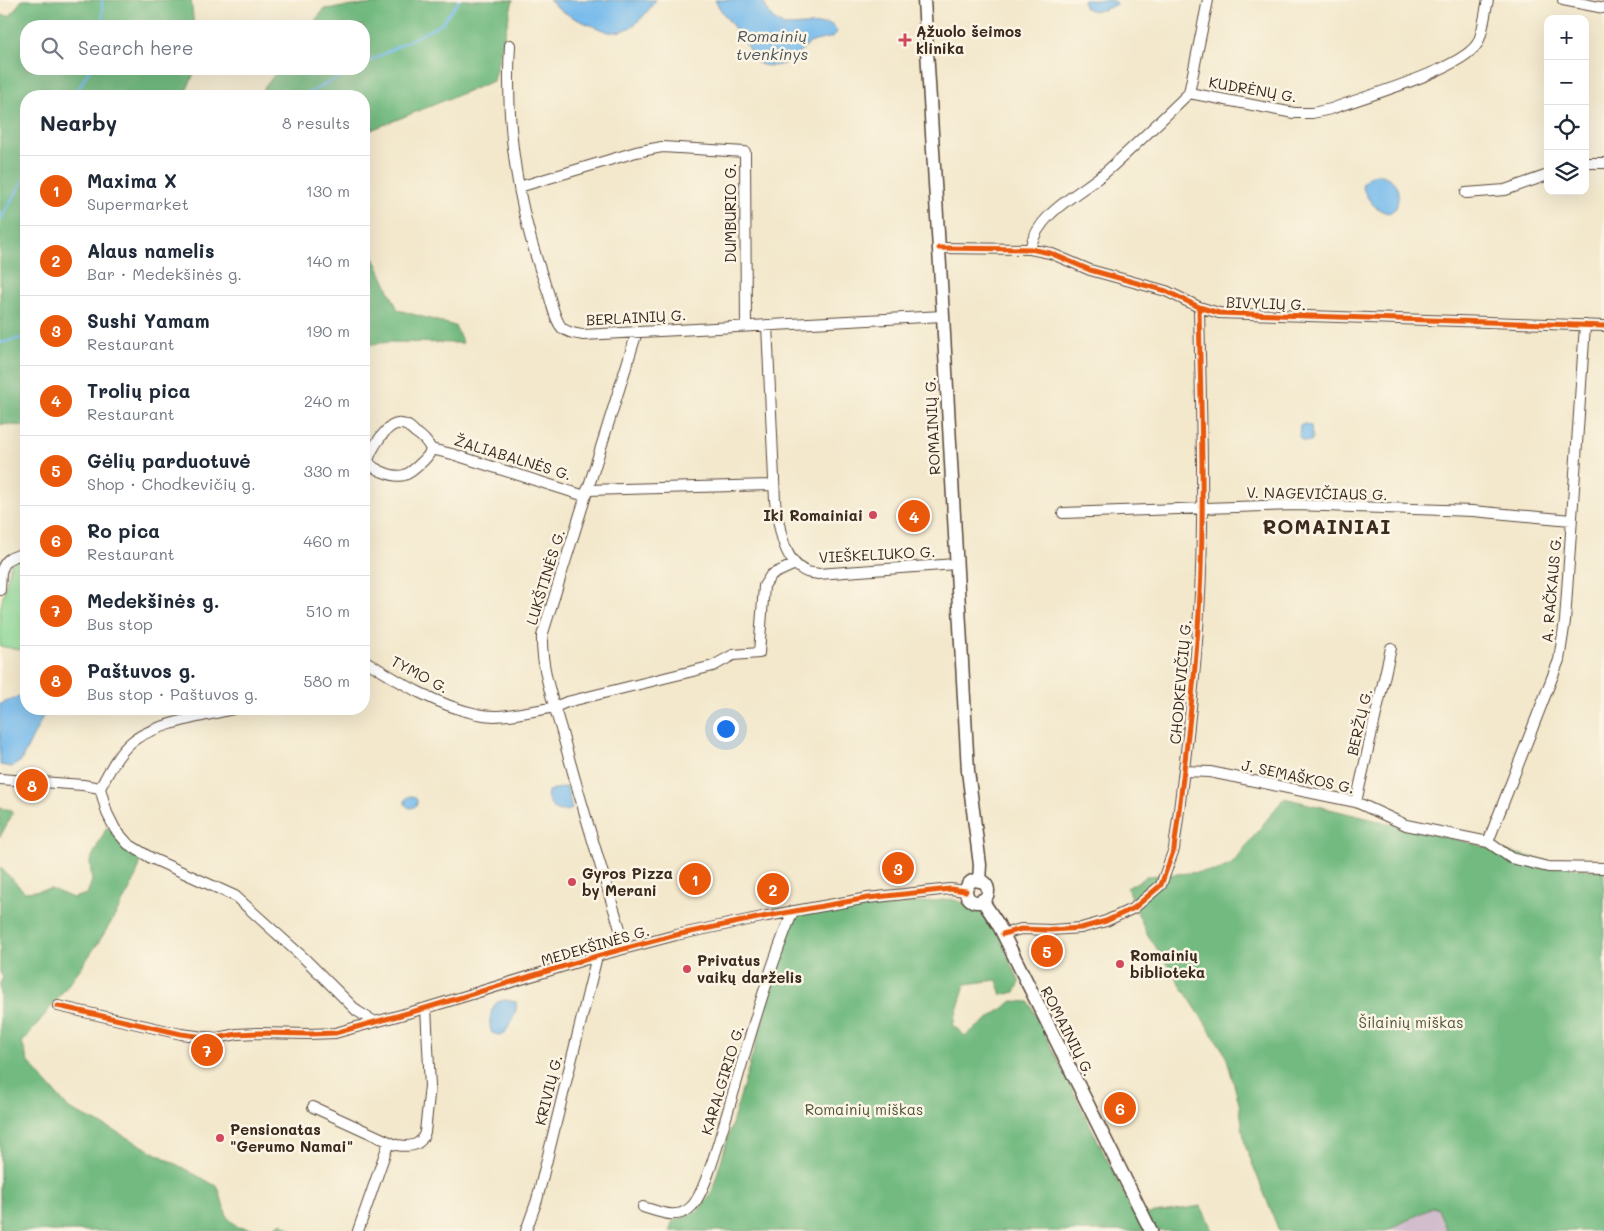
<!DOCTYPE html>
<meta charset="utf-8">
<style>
:root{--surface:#fff;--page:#f2f2f3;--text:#1f2937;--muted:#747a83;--line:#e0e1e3;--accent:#ea580c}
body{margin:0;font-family:Mali,sans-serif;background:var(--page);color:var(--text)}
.controls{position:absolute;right:15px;top:15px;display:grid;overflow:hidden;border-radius:10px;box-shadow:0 5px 20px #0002}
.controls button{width:45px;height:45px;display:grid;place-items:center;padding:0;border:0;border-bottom:1px solid var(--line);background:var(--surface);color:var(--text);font:25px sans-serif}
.you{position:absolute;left:725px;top:728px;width:18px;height:18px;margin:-12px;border:4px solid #fff;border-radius:50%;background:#1a73e8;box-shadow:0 0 0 8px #1a73e833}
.badge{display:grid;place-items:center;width:32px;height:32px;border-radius:50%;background:var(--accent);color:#fff;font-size:16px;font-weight:700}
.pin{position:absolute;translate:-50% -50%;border:2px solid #fff;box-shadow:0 1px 5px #0006}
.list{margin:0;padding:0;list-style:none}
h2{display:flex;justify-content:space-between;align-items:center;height:65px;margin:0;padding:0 20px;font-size:21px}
h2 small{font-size:16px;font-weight:400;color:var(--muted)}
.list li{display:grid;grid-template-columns:32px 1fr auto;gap:15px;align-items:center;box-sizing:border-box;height:70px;padding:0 20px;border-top:1px solid var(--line)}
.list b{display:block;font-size:19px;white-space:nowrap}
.list p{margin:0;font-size:16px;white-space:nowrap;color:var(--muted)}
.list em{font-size:16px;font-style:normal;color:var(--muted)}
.icon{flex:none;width:28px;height:28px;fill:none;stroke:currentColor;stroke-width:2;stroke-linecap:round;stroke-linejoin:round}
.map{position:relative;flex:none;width:1604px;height:1231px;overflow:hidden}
.search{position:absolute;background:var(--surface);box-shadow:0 5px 20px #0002;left:20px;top:20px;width:350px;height:55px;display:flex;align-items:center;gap:12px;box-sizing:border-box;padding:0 18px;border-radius:20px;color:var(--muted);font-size:19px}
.panel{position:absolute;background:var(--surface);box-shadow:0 5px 20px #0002;left:20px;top:90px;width:350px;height:625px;border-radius:20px}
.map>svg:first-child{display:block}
.industrial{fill:#d1bdcb}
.green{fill:#8dda98;stroke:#64825b}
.forest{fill:#72ba80;stroke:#56724f}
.water{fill:#75baec;stroke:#587285}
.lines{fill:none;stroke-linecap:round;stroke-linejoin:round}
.stream{stroke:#75baec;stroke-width:2.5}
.minor-casing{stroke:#574638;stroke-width:12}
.major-casing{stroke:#574638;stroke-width:15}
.minor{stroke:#fff;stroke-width:10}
.major{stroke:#fff;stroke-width:12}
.cycleway-casing{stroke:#fcf5e5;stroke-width:8}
.cycleway{stroke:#e8590c;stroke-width:5}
.poi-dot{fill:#d1495b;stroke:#fcf5e5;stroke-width:2}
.labels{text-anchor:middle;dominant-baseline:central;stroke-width:5;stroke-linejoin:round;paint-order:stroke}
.poi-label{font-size:15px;font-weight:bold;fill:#3b2a1e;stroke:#fcf5e5;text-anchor:start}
.street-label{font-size:15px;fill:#3b2a1e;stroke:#fcf5e5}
.park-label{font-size:15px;fill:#50563c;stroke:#fcf5e5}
.water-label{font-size:16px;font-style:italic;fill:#4c555c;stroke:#fcf5e5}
.district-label{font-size:20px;font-weight:bold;letter-spacing:1px;fill:#3b2a1e;stroke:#fcf5e5}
</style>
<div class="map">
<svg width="1604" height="1231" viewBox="0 0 1604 1231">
<rect width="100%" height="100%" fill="#fcf5e5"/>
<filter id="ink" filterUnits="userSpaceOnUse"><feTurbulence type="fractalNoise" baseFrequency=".02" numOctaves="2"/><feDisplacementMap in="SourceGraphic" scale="10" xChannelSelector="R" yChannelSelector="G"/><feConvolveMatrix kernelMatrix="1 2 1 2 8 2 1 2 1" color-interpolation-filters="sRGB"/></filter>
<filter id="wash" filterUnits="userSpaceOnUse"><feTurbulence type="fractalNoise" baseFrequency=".0096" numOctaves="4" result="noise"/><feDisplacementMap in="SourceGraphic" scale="20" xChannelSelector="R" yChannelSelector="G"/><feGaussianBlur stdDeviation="1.12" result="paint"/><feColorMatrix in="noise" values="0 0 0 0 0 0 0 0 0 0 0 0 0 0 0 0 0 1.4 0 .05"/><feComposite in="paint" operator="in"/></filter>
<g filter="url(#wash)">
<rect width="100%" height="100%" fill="#f3e8cc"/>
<path class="industrial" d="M 1433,1207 L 1438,1209 L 1447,1231 L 1386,1231 Z"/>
<path class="green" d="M 26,558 L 26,651 L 0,646 L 0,610 L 11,564 L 13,561 Z"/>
<path class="forest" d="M 22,0 L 191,0 L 194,26 L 26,26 L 26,69 L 196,69 L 184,96 L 26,96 L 26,426 L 0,424 L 0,15 L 10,16 Z
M 412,0 L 513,0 L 493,81 L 371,130 L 364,138 L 364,96 L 258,96 L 279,69 L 364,69 L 364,26 L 311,26 L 324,9 Z
M 364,236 L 398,310 L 455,326 L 463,343 L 390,342 L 364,345 Z
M 1284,798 L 1482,846 L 1589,870 L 1604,870 L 1604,1231 L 1447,1231 L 1438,1209 L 1433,1207 L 1386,1231 L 1279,1231 L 1245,1145 L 1239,1103 L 1226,1055 L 1146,932 L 1127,888 L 1148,876 L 1216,871 L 1232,864 Z
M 0,808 L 12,810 L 12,815 L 0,837 Z
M 107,827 L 141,860 C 137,877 130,890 121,905 C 94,955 57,999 22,1043 L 28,1061 L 69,1109 L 115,1131 L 218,1187 L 227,1217 L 238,1227 L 270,1231 L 281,1222 L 290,1229 L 289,1231 L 0,1231 L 0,984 L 3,977 L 0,973 L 0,867 L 25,892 L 51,889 L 73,898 L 87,894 L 92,881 L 90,861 Z
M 951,899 L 974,906 L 993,920 L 1020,983 L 1015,992 L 1002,995 L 997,980 L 965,984 L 953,1025 L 965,1036 L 1013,1001 L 1029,1002 L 1135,1216 L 1201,1206 L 1213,1231 L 670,1231 L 672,1222 L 697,1211 L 711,1195 L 794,915 Z"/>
<path class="water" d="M 549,0 L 656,0 C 644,16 632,34 609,32 C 586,23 567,18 549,0 Z
M 715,0 L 762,0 L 772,18 L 784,26 L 827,24 L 832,25 L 837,32 L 833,37 C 826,39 817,40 810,43 C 803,48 798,56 790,61 C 781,66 764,69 756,61 C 751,56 748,47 744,41 C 735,27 723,16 715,0 Z
M 1083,0 L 1111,0 L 1115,2 L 1116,4 C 1107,10 1093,14 1084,7 Z
M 1376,174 C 1396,177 1402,189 1396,208 L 1389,213 C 1375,211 1366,198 1362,185 L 1367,178 Z
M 1305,424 L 1311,426 L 1312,440 C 1308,443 1301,442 1299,437 L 1300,425 Z
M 26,691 L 26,709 L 46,710 L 21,761 L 12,767 L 0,765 L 0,704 L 22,695 Z
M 565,787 L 567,787 L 572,809 L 570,810 C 561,811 554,813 550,803 C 547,798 547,796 548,791 Z
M405 802a6 6 0 1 1 12 0a6 6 0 1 1-12 0Z
M 506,1000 L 516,1002 C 518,1013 510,1025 504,1034 L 498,1035 L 492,1033 C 488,1026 490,1006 498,1002 C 499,1001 505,1000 506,1000 Z"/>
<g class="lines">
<path class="stream" d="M 102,0 L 103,26
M 364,64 L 441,24 L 460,0
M 74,96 L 90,69
M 303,96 L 355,69
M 0,220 L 26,176
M 0,343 L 26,337"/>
</g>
</g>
<g filter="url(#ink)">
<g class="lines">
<defs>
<path id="minor" d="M 1563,0 L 1604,8
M 510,45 C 505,129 519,214 548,292 C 552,303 554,319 562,328 C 568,333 576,334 583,335 L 943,316
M 1189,93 L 1208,0
M 1585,163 L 1604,163
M 519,187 L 636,152 L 662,147 L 745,152 L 746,326
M 1466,193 L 1505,190 L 1548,175
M 939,248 L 1030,249 L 1050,253 L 1090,270 L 1166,291 L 1199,307 L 1219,313 L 1604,326
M 1030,249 C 1039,210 1081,194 1108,170 C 1136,145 1162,119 1189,93 L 1294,113 L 1312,113 L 1331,109 C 1363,97 1460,70 1477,44 C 1483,35 1485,12 1488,0
M 767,325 L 775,501 C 779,524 782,562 807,572 C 810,573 815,573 818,574 L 956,564
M 431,449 C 430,455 426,458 422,462 C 409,475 402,480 383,472 C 376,469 371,467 368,460 C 372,449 387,421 401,424 C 407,424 411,428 415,432 C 423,437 427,441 431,449 L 452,454 L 585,496
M 587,490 L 773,485
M 1063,513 L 1295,505 L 1473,511 L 1571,520
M 0,572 L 1,572 C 6,557 12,557 26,553
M 0,590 L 1,572
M 364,660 C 399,682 436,705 477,714 C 493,718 511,715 527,712 C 542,710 554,708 567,702 L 713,666 L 733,655 L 759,653 L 764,586 L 771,575 L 795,564
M 1184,771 L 1210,772 L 1356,802 L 1406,825 L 1488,842 L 1511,858 L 1548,867 L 1604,868
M 0,779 L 83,785 L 100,788 L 107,813 L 115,829 L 128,844 L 151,858 L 235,896 L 305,959 L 357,1011 L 375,1022
M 100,788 C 109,772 118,752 134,740 C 158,723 205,716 234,709
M 1356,802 L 1391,648
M 1488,842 L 1559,660 L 1565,621 L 1585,325
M 1003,934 L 1021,929 L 1051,930 L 1081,928 L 1106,921 L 1134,908 L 1161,885 L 1174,849 C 1183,780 1192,710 1197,641 C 1206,530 1201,418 1199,307
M 626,948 C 604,878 582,808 563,736 C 554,704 541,670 542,636 L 637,332
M 58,1006 L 181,1034 L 204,1037 L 217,1038 L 237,1034 L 258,1033 L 309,1034 L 335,1033 L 426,1008 L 597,956 L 676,935 L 767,916 L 868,898 L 950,889 L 966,891
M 313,1107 L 396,1145 C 409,1147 421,1147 425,1132 L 430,1086 L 426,1008
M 643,1207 C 660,1212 678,1221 692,1206 C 705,1193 719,1140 725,1121 C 746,1051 765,979 793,911
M 358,1231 L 389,1142
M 526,1231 L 537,1200 L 597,956"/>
<path id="major" d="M 924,0 L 943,316 L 968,771 L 980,865 L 979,881
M966 891a11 11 0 1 1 22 0a11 11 0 1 1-22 0Z
M 982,900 L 998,924 L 1151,1231"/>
</defs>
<use href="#minor" class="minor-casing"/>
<use href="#major" class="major-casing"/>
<use href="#minor" class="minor"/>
<use href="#major" class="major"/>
<defs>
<path id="cycleway" d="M 939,248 L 1030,249 L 1050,253 L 1090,270 L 1166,291 L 1199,307 L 1219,313 L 1604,326
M 1003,934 L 1021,929 L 1051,930 L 1081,928 L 1106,921 L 1134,908 L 1161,885 L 1174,849 C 1183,780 1192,710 1197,641 C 1206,530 1201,418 1199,307
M 58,1006 L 181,1034 L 204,1037 L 217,1038 L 237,1034 L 258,1033 L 309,1034 L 335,1033 L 426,1008 L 597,956 L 676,935 L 767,916 L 868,898 L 950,889 L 966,891"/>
</defs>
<use href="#cycleway" class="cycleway-casing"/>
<use href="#cycleway" class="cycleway"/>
</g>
</g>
<g class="poi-dot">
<path d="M902.5 32.5h5v5h5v5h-5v5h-5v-5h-5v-5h5z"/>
<circle cx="873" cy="515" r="5"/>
<circle cx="572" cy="882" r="5"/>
<circle cx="1120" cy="964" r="5"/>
<circle cx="687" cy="969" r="5"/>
<circle cx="220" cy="1138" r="5"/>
</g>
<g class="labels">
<g class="poi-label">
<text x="916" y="31">Ąžuolo šeimos<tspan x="916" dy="17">klinika</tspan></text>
<text x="863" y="515" text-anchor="end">Iki Romainiai</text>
<text x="582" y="873">Gyros Pizza<tspan x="582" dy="17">by Merani</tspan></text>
<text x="1130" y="955">Romainių<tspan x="1130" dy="17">biblioteka</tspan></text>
<text x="697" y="960">Privatus<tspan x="697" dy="17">vaikų darželis</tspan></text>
<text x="230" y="1129">Pensionatas<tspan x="230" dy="17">"Gerumo Namai"</tspan></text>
</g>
<g class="street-label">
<text transform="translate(1253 89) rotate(10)">KUDRĖNŲ G.</text>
<text transform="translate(730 213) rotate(-90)">DUMBURIO G.</text>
<text transform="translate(1266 303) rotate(2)">BIVYLIŲ G.</text>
<text transform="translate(636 317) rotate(-3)">BERLAINIŲ G.</text>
<text transform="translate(932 426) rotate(-93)">ROMAINIŲ G.</text>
<text transform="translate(513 457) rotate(17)">ŽALIABALNĖS G.</text>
<text transform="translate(1317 493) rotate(1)">V. NAGEVIČIAUS G.</text>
<text transform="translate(877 554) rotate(-3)">VIEŠKELIUKO G.</text>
<text transform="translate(545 577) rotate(-73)">LUKŠTINĖS G.</text>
<text transform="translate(1551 589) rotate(-85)">A. RAČKAUS G.</text>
<text transform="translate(420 674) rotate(28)">TYMO G.</text>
<text transform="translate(1180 682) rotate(-85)">CHODKEVIČIŲ G.</text>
<text transform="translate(1359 722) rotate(-77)">BERŽŲ G.</text>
<text transform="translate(1298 776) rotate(12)">J. SEMAŠKOS G.</text>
<text transform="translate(595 945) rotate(-16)">MEDEKŠINĖS G.</text>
<text transform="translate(1068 1031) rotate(63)">ROMAINIŲ G.</text>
<text transform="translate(722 1080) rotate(-73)">KARALGIRIO G.</text>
<text transform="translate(548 1090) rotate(-76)">KRIVIŲ G.</text>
</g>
<g class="park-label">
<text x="1411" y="1022">Šilainių miškas</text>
<text x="864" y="1109">Romainių miškas</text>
</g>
<g class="water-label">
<text x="772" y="35">Romainių<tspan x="772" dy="18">tvenkinys</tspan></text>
</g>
<g class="district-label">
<text x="1327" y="526">ROMAINIAI</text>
</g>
</g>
</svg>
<div class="controls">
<button>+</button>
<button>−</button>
<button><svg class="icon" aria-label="locate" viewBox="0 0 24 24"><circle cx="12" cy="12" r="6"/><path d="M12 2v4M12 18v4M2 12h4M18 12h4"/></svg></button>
<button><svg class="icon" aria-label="layers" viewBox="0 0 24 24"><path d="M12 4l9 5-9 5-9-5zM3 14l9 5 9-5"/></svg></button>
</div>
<div class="you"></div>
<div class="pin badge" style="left:695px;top:879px">1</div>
<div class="pin badge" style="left:773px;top:889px">2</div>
<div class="pin badge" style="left:898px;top:868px">3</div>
<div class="pin badge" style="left:914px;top:516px">4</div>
<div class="pin badge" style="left:1047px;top:951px">5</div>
<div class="pin badge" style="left:1120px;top:1108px">6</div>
<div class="pin badge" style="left:207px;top:1050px">7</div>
<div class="pin badge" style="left:32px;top:785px">8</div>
<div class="search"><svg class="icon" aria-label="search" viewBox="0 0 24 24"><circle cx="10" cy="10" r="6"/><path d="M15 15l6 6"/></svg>Search here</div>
<section class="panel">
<h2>Nearby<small>8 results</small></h2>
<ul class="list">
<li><span class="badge">1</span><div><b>Maxima X</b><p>Supermarket</p></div><em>130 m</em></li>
<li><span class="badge">2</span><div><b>Alaus namelis</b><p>Bar · Medekšinės g.</p></div><em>140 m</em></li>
<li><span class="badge">3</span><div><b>Sushi Yamam</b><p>Restaurant</p></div><em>190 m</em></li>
<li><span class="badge">4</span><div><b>Trolių pica</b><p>Restaurant</p></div><em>240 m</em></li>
<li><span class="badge">5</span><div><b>Gėlių parduotuvė</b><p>Shop · Chodkevičių g.</p></div><em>330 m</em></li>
<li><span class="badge">6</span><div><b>Ro pica</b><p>Restaurant</p></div><em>460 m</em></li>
<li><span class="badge">7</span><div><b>Medekšinės g.</b><p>Bus stop</p></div><em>510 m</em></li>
<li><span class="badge">8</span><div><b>Paštuvos g.</b><p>Bus stop · Paštuvos g.</p></div><em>580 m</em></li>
</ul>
</section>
</div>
